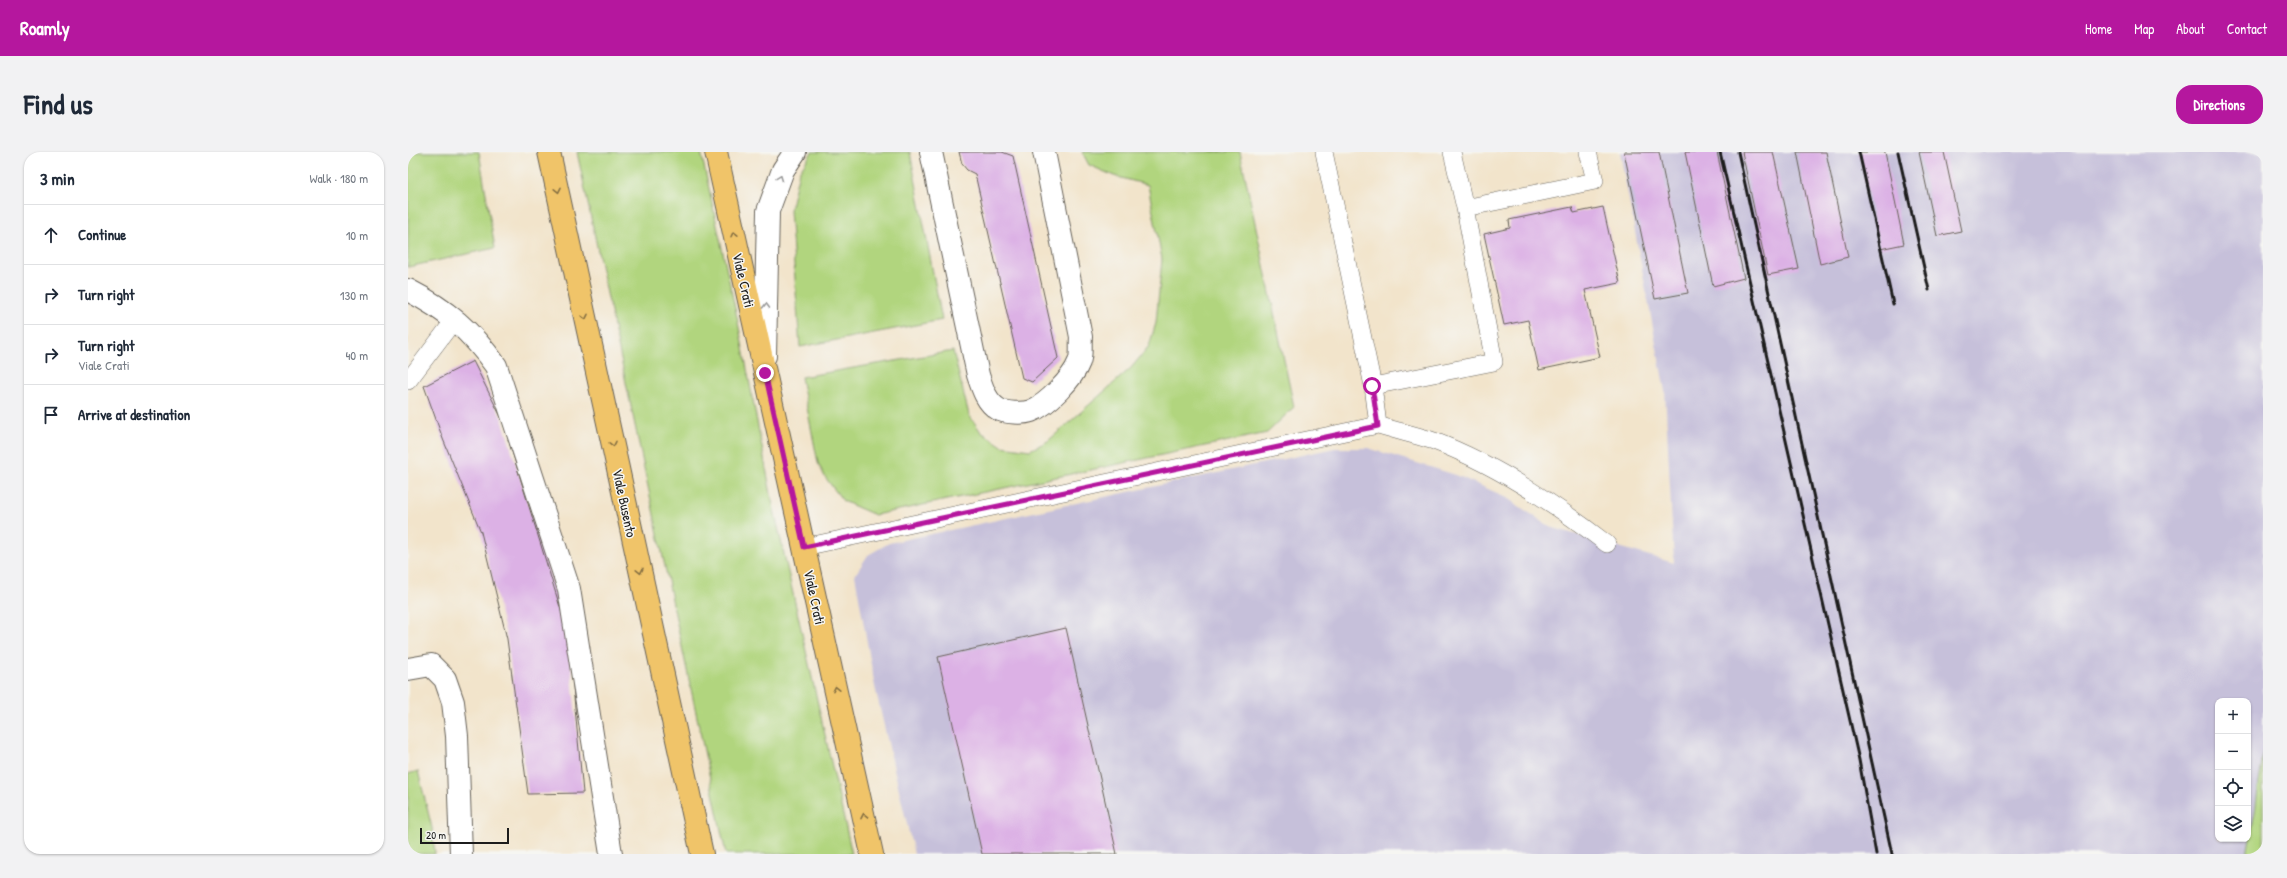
<!DOCTYPE html>
<meta charset="utf-8">
<style>
:root{--surface:#fff;--page:#f2f2f3;--text:#1f2937;--muted:#747a83;--line:#e0e1e3;--accent:#b5179e}
body{margin:0;font-family:"Patrick Hand",sans-serif;background:var(--page);color:var(--text)}
.controls{position:absolute;right:12px;bottom:12px;display:grid;overflow:hidden;border-radius:8px;box-shadow:0 1px 3px #0004}
.controls button{width:36px;height:36px;display:grid;place-items:center;padding:0;border:0;border-bottom:1px solid var(--line);background:var(--surface);color:var(--text);font:20px sans-serif}
.scale{position:absolute;left:12px;bottom:10px;width:89px;box-sizing:border-box;padding-left:4px;border:2px solid #1c1c1c;border-top:0;font-size:11px;line-height:14px;white-space:nowrap;color:#1c1c1c;-webkit-text-stroke:3px #f6f6f2;paint-order:stroke}
.stop{position:absolute;width:12px;height:12px;margin:-9px;border:3px solid #b5179e;border-radius:50%;background:#fff}
.stop.end{background:#b5179e;border-color:#fff;box-shadow:0 1px 4px #0008}
.list{margin:0;padding:0;list-style:none}
h2{display:flex;justify-content:space-between;align-items:center;height:52px;margin:0;padding:0 16px;font-size:17px}
h2 small{font-size:13px;font-weight:400;color:var(--muted)}
.list li{display:grid;grid-template-columns:26px 1fr auto;gap:12px;align-items:center;box-sizing:border-box;height:60px;padding:0 16px;border-top:1px solid var(--line)}
.list b{display:block;font-size:15px;white-space:nowrap}
.list p{margin:0;font-size:13px;white-space:nowrap;color:var(--muted)}
.list em{font-size:13px;font-style:normal;color:var(--muted)}
.icon{flex:none;width:22px;height:22px;fill:none;stroke:currentColor;stroke-width:2;stroke-linecap:round;stroke-linejoin:round}
.map{position:relative;flex:none;width:1855px;height:702px;overflow:hidden;border-radius:16px}
header{display:flex;align-items:center;gap:24px;box-sizing:border-box;height:56px;padding:0 20px;background:var(--accent);color:#fff}
header strong{font-size:19px}
nav{display:flex;gap:22px;margin-inline-start:auto;font-size:14px}
.intro{display:flex;align-items:center;justify-content:space-between;box-sizing:border-box;height:96px;padding:0 24px}
h1{margin:0;font-size:28px}
.button{padding:10px 18px;border-radius:16px;background:var(--accent);color:#fff;font-size:14px;font-weight:700}
main{display:flex;gap:24px;padding:0 24px}
aside{flex:1;background:var(--surface);border-radius:16px;box-shadow:0 1px 3px #0004}
.map>svg:first-child{display:block}
.industrial{fill:#c6c0da;fill-rule:evenodd}
.green{fill:#b1d57e;stroke:#66784d}
.building{fill:#dcb1e5}
.lines{fill:none;stroke-linecap:round;stroke-linejoin:round}
.lane-casing{stroke:#676259;stroke-width:18}
.street-casing{stroke:#676259;stroke-width:24}
.primary-casing{stroke:#676259;stroke-width:24}
.lane{stroke:#fff;stroke-width:17}
.street{stroke:#fff;stroke-width:22}
.primary{stroke:#f0c469;stroke-width:22}
.rail{stroke:#1c1c1c;stroke-width:3}
.oneway{stroke:#999}
.oneway2{stroke:#867042}
.route{stroke:#b5179e;stroke-width:5}
.labels{text-anchor:middle;dominant-baseline:central;stroke-width:3;stroke-linejoin:round;paint-order:stroke}
.street-label{font-size:14px;fill:#1c1c1c;stroke:#f6f6f2}
</style>
<header>
<strong>Roamly</strong>
<nav><a>Home</a><a>Map</a><a>About</a><a>Contact</a></nav>
</header>
<div class="intro"><h1>Find us</h1><a class="button">Directions</a></div>
<main>
<aside>
<h2>3 min<small>Walk · 180 m</small></h2>
<ul class="list">
<li><svg class="icon" aria-label="ahead" viewBox="0 0 24 24"><path d="M12 20V5M6 11l6-6 6 6"/></svg><div><b>Continue</b></div><em>10 m</em></li>
<li><svg class="icon" aria-label="right" viewBox="0 0 24 24"><path d="M7 20v-9h11M14 6l5 5-5 5"/></svg><div><b>Turn right</b></div><em>130 m</em></li>
<li><svg class="icon" aria-label="right" viewBox="0 0 24 24"><path d="M7 20v-9h11M14 6l5 5-5 5"/></svg><div><b>Turn right</b><p>Viale Crati</p></div><em>40 m</em></li>
<li><svg class="icon" aria-label="arrive" viewBox="0 0 24 24"><path d="M6 21V4h12l-3 4 3 4H6"/></svg><div><b>Arrive at destination</b></div></li>
</ul>
</aside>
<div class="map">
<svg width="1855" height="702" viewBox="0 0 1855 702">
<rect width="100%" height="100%" fill="#f6f6f2"/>
<filter id="ink" filterUnits="userSpaceOnUse"><feTurbulence type="fractalNoise" baseFrequency=".025" numOctaves="2"/><feDisplacementMap in="SourceGraphic" scale="8" xChannelSelector="R" yChannelSelector="G"/><feConvolveMatrix kernelMatrix="1 2 1 2 8 2 1 2 1" color-interpolation-filters="sRGB"/></filter>
<filter id="wash" filterUnits="userSpaceOnUse"><feTurbulence type="fractalNoise" baseFrequency=".012" numOctaves="4" result="noise"/><feDisplacementMap in="SourceGraphic" scale="16" xChannelSelector="R" yChannelSelector="G"/><feGaussianBlur stdDeviation="0.9" result="paint"/><feColorMatrix in="noise" values="0 0 0 0 0 0 0 0 0 0 0 0 0 0 0 0 0 1.4 0 .05"/><feComposite in="paint" operator="in"/></filter>
<g filter="url(#wash)">
<rect width="100%" height="100%" fill="#f2e4cb"/>
<path class="industrial" d="M 1212,0 L 1855,0 L 1855,601 L 1847,660 L 1839,702 L 506,702 L 467,535 L 447,423 L 460,403 L 481,391 L 927,296 L 960,296 L 1048,323 L 1096,344 L 1142,375 L 1266,411 L 1257,239 ZM 1810,549 L 1840,549 L 1840,687 L 1810,687 Z"/>
<path class="green" d="M 0,0 L 71,0 L 87,96 L 0,115 Z
M 169,0 L 293,0 L 329,165 L 366,358 L 444,702 L 318,702 Z
M 404,0 L 502,0 L 534,168 L 392,195 L 382,58 L 391,20 Z
M 674,0 L 832,0 L 886,255 L 859,281 L 467,363 L 435,349 L 417,325 L 410,311 L 393,225 L 545,199 L 561,263 L 573,280 L 594,294 L 622,298 L 640,289 L 723,216 L 741,194 L 748,171 L 754,107 L 740,33 L 706,24 L 681,13 Z
M 1855,601 L 1855,702 L 1839,702 L 1847,660 Z
M 10,619 L 24,676 L 27,702 L 0,702 L 0,622 Z"/>
<g id="blocks">
<path class="building" d="M 551,0 L 594,0 L 605,4 L 650,206 L 624,230 L 614,226 L 567,22 L 559,18 L 554,12 Z
M 1216,0 L 1251,0 L 1280,141 L 1247,147 Z
M 1277,0 L 1309,0 L 1336,126 L 1305,134 Z
M 1334,0 L 1365,0 L 1391,117 L 1360,123 Z
M 1389,0 L 1418,0 L 1440,105 L 1412,112 Z
M 1451,0 L 1477,0 L 1496,92 L 1472,97 Z
M 1511,0 L 1536,0 L 1553,79 L 1529,84 Z
M 1164,55 L 1166,61 L 1195,55 L 1212,131 L 1177,138 L 1192,205 L 1131,218 L 1120,168 L 1096,173 L 1076,82 L 1102,76 L 1101,68 Z
M 65,209 L 94,267 L 160,481 L 175,641 L 120,642 L 99,487 L 73,380 L 35,287 L 16,234 Z
M 658,476 L 709,702 L 574,702 L 530,505 Z"/>
</g>
</g>
<g filter="url(#ink)">
<use href="#blocks" fill-opacity="0" stroke="#676259" stroke-width="1"/>
<g class="lines">
<defs>
<path id="lane" d="M 1044,0 L 1057,56 L 1187,29 L 1180,0
M 0,229 L 47,167
M 965,234 L 1086,210 L 1057,56
M 970,273 C 989,279 1008,283 1026,289 C 1089,313 1146,351 1199,392
M 396,395 L 970,273 L 965,234 L 916,0"/>
<path id="street" d="M 523,0 L 570,223 C 574,235 578,250 590,257 C 597,261 615,262 623,259 C 639,253 665,226 671,210 C 674,203 672,193 673,185 L 636,0
M 0,138 C 39,158 63,179 88,214 L 161,437 L 203,702
M 357,204 L 360,59 L 375,18 L 387,0
M 0,517 L 23,513 L 37,527 L 45,550 L 49,584 L 53,702"/>
<path id="primary" d="M 141,0 L 294,702
M 308,0 L 464,702"/>
</defs>
<use href="#lane" class="lane-casing"/>
<use href="#street" class="street-casing"/>
<use href="#primary" class="primary-casing"/>
<use href="#lane" class="lane"/>
<use href="#street" class="street"/>
<use href="#primary" class="primary"/>
<path class="rail" d="M 1312,0 L 1451,608 L 1468,702
M 1330,0 L 1484,702
M 1451,0 L 1485,152
M 1490,0 L 1521,138"/>
</g>
<defs><path id="oneway-chevron" d="M-2-3.5L2.5 0L-2 3.5" fill="none" stroke-width="1.6" stroke-linecap="round" stroke-linejoin="round"/></defs>
<g class="oneway">
<use href="#oneway-chevron" transform="translate(372 26) rotate(-69)"/>
<use href="#oneway-chevron" transform="translate(358 154) rotate(-89)"/>
</g>
<g class="oneway2">
<use href="#oneway-chevron" transform="translate(150 38) rotate(78)"/>
<use href="#oneway-chevron" transform="translate(326 82) rotate(-103)"/>
<use href="#oneway-chevron" transform="translate(177 165) rotate(78)"/>
<use href="#oneway-chevron" transform="translate(205 292) rotate(78)"/>
<use href="#oneway-chevron" transform="translate(232 419) rotate(78)"/>
<use href="#oneway-chevron" transform="translate(428 537) rotate(-102)"/>
<use href="#oneway-chevron" transform="translate(456 664) rotate(-102)"/>
</g>
</g>
<g class="lines" filter="url(#ink)">
<path class="route" d="M 357,221 L 396,395 L 970,274 L 964,234"/>
</g>
<g class="labels">
<g class="street-label">
<text transform="translate(336 128) rotate(77)">Viale Crati</text>
<text transform="translate(217 351) rotate(78)">Viale Busento</text>
<text transform="translate(407 445) rotate(78)">Viale Crati</text>
</g>
</g>
</svg>
<div class="controls">
<button>+</button>
<button>−</button>
<button><svg class="icon" aria-label="locate" viewBox="0 0 24 24"><circle cx="12" cy="12" r="6"/><path d="M12 2v4M12 18v4M2 12h4M18 12h4"/></svg></button>
<button><svg class="icon" aria-label="layers" viewBox="0 0 24 24"><path d="M12 4l9 5-9 5-9-5zM3 14l9 5 9-5"/></svg></button>
</div>
<div class="scale">20 m</div>
<div class="stop" style="left:964px;top:234px"></div>
<div class="stop end" style="left:357px;top:221px"></div>
</div>
</main>
